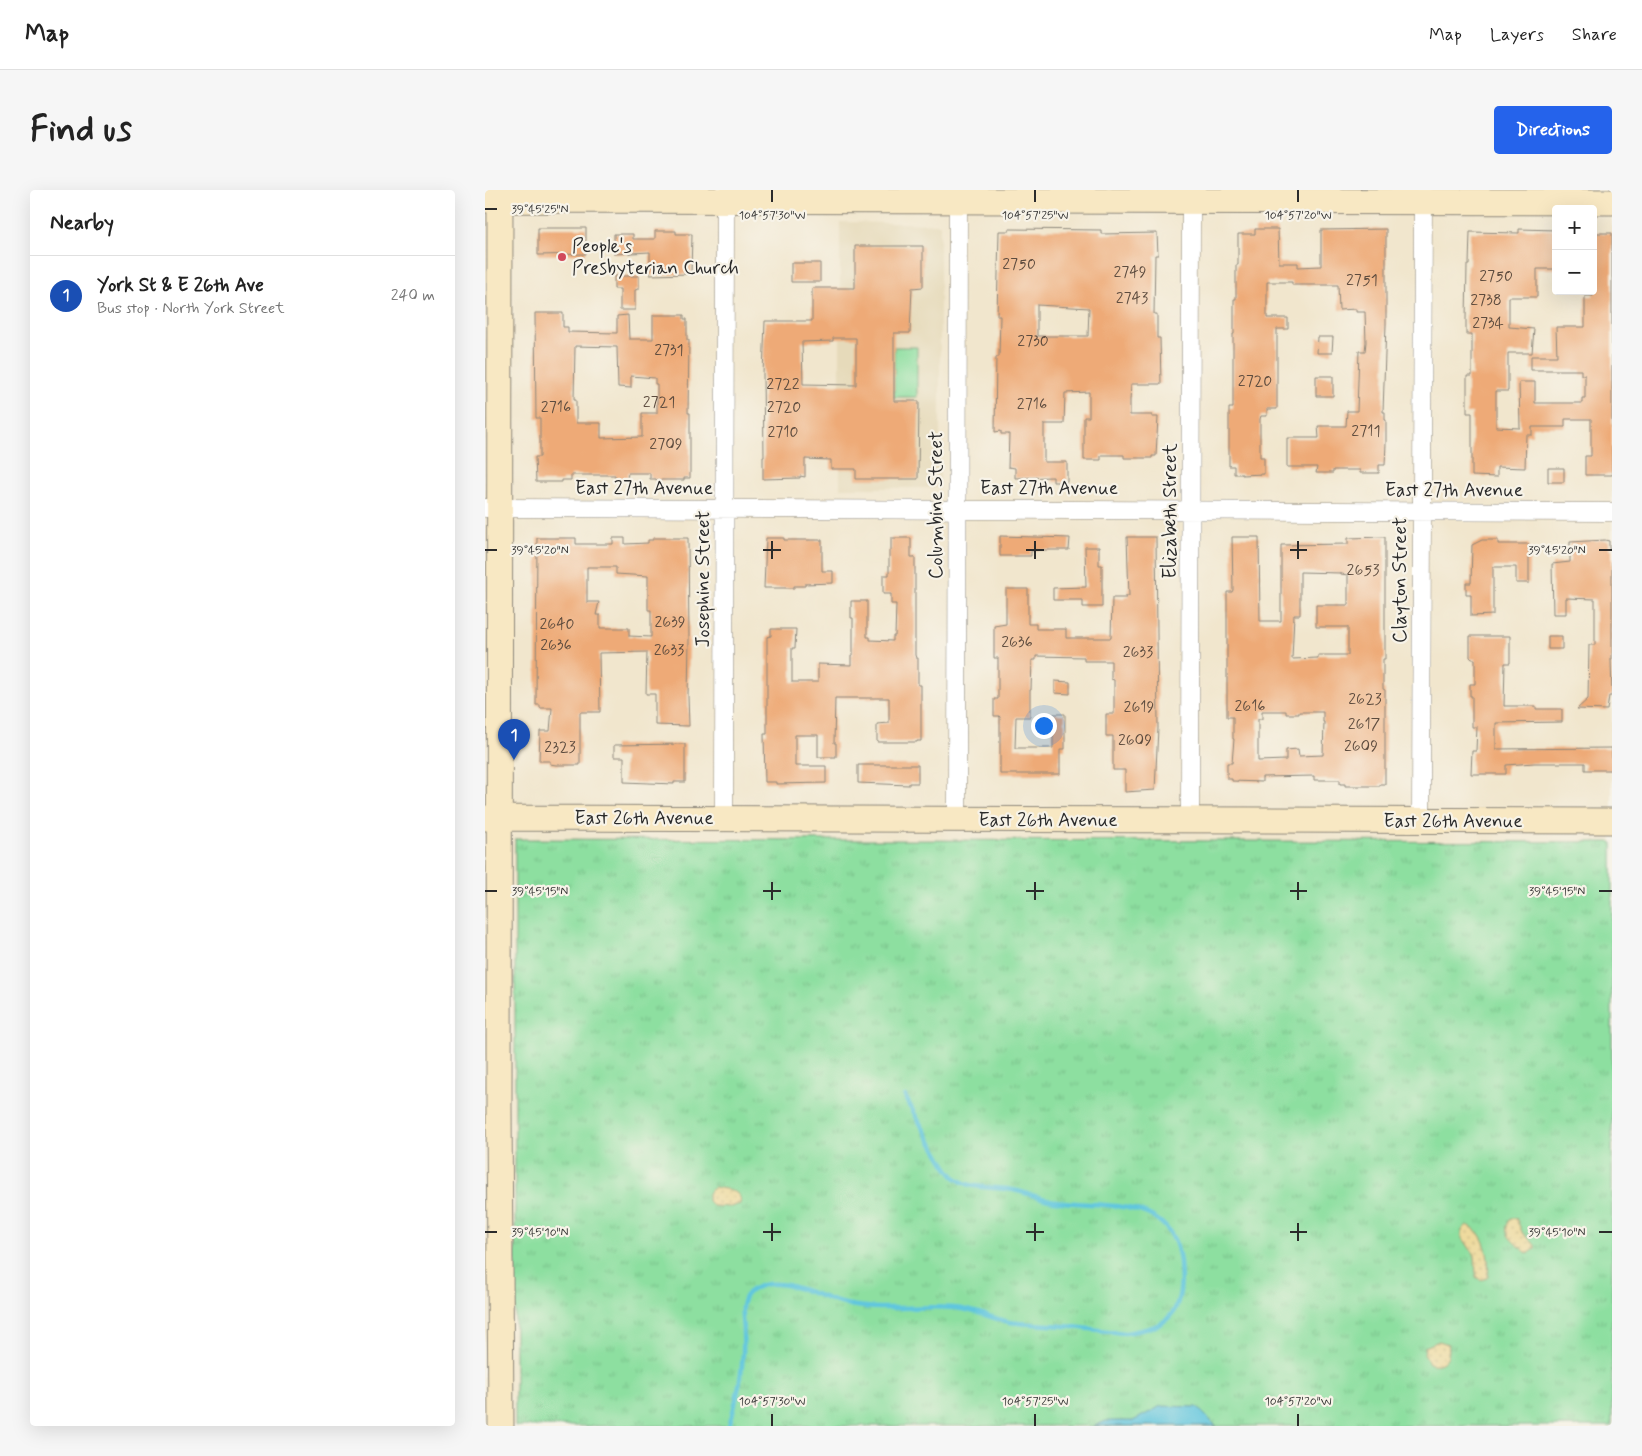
<!DOCTYPE html>
<meta charset="utf-8">
<style>
:root{--surface:#fff;--page:#f6f6f6;--text:#222;--muted:#767676;--line:#e0e0e0;--accent:#2563eb}
body{margin:0;font-family:Mynerve,sans-serif;background:var(--page);color:var(--text)}
.controls{position:absolute;right:15px;top:15px;display:grid;overflow:hidden;border-radius:5px;box-shadow:0 5px 20px #0002}
.controls button{width:45px;height:45px;display:grid;place-items:center;padding:0;border:0;border-bottom:1px solid var(--line);background:var(--surface);color:var(--text);font:25px sans-serif}
.you{position:absolute;left:558px;top:535px;width:18px;height:18px;margin:-12px;border:4px solid #fff;border-radius:50%;background:#1a73e8;box-shadow:0 0 0 8px #1a73e833}
.badge{display:grid;place-items:center;width:32px;height:32px;border-radius:50%;background:var(--accent);color:#fff;font-size:16px;font-weight:700}
.pin{position:absolute;translate:-50% -41px;filter:drop-shadow(0 1px 2px #0008)}
.pin::after{content:'';position:absolute;top:26px;width:18px;height:15px;background:inherit;clip-path:polygon(0 0,100% 0,50% 100%)}
.list{margin:0;padding:0;list-style:none}
h2{display:flex;justify-content:space-between;align-items:center;height:65px;margin:0;padding:0 20px;font-size:21px}
h2 small{font-size:16px;font-weight:400;color:var(--muted)}
.list li{display:grid;grid-template-columns:32px 1fr auto;gap:15px;align-items:center;box-sizing:border-box;height:80px;padding:0 20px;border-top:1px solid var(--line)}
.list b{display:block;font-size:19px;white-space:nowrap}
.list p{margin:0;font-size:16px;white-space:nowrap;color:var(--muted)}
.list em{font-size:16px;font-style:normal;color:var(--muted)}
.map{position:relative;flex:none;width:1127px;height:1236px;overflow:hidden;border-radius:5px}
header{display:flex;align-items:center;gap:30px;box-sizing:border-box;height:70px;padding:0 25px;background:var(--surface);border-bottom:1px solid var(--line)}
header strong{font-size:24px}
nav{display:flex;gap:28px;margin-inline-start:auto;font-size:18px}
.intro{display:flex;align-items:center;justify-content:space-between;box-sizing:border-box;height:120px;padding:0 30px}
h1{margin:0;font-size:35px}
.button{padding:12px 22px;border-radius:5px;background:var(--accent);color:#fff;font-size:18px;font-weight:700}
main{display:flex;gap:30px;padding:0 30px}
aside{flex:1;background:var(--surface);border-radius:5px;box-shadow:0 5px 20px #0002}
.map>svg:first-child{display:block}
.built{fill:#e6daba}
.grass{fill:url(#grass-tufts);stroke:#5c8566}
.sand{fill:url(#sand-dots);stroke:#8c8264}
.pitch{fill:#8ddfa0;stroke:#5c8566}
.water{fill:#61c6de;stroke:#467884}
.lines{fill:none;stroke-linecap:round;stroke-linejoin:round}
.stream{stroke:#61c6de;stroke-width:4.5}
.building{fill:#ea7;fill-rule:evenodd}
.street-casing{stroke:#8e887c;stroke-width:19}
.secondary-casing{stroke:#8e887c;stroke-width:27}
.street{stroke:#fff;stroke-width:18}
.secondary{stroke:#f8e8c3;stroke-width:25}
.ticks{fill:none;stroke:#2b2b2b;stroke-width:2}
.poi-dot{fill:#d1495b;stroke:#f7f3e8;stroke-width:2}
.labels{text-anchor:middle;dominant-baseline:central;stroke-width:4.5;stroke-linejoin:round;paint-order:stroke}
.number-label{font-size:16px;fill:#5c4b3e}
.poi-label{font-size:19px;fill:#2b2b2b;stroke:#f7f3e8;text-anchor:start}
.street-label{font-size:19px;fill:#2b2b2b;stroke:#f7f3e8}
.ticks-label{font-size:12px;text-anchor:middle;fill:#2b2b2b;stroke:#f7f3e8;stroke-width:4.5;stroke-linejoin:round;paint-order:stroke}
</style>
<header>
<strong>Map</strong>
<nav><a>Map</a><a>Layers</a><a>Share</a></nav>
</header>
<div class="intro"><h1>Find us</h1><a class="button">Directions</a></div>
<main>
<aside>
<h2>Nearby<small></small></h2>
<ul class="list">
<li><span class="badge" style="background:#1a4fb4">1</span><div><b>York St &amp; E 26th Ave</b><p>Bus stop · North York Street</p></div><em>240 m</em></li>
</ul>
</aside>
<div class="map">
<svg width="1127" height="1236" viewBox="0 0 1127 1236">
<defs>
<pattern id="grass-tufts" width="24" height="20" patternUnits="userSpaceOnUse" patternTransform="scale(1.25)"><rect width="24" height="20" fill="#8ddfa0"/><path d="M3 7l-1-3M5 7V3M7 7l1-3M15 17l-1-3M17 17v-4M19 17l1-3" fill="none" stroke="#7ac08a"/></pattern>
<pattern id="sand-dots" width="8" height="8" patternUnits="userSpaceOnUse" patternTransform="scale(1.25)"><rect width="8" height="8" fill="#eeda9e"/><path d="M2 2h.1M6 6h.1" fill="none" stroke="#cb8" stroke-width="1.8" stroke-linecap="round"/></pattern>
</defs>
<rect width="100%" height="100%" fill="#f7f3e8"/>
<filter id="ink" filterUnits="userSpaceOnUse"><feTurbulence type="fractalNoise" baseFrequency=".02" numOctaves="2"/><feDisplacementMap in="SourceGraphic" scale="10" xChannelSelector="R" yChannelSelector="G"/><feConvolveMatrix kernelMatrix="1 2 1 2 8 2 1 2 1" color-interpolation-filters="sRGB"/></filter>
<filter id="wash" filterUnits="userSpaceOnUse"><feTurbulence type="fractalNoise" baseFrequency=".0096" numOctaves="4" result="noise"/><feDisplacementMap in="SourceGraphic" scale="20" xChannelSelector="R" yChannelSelector="G"/><feGaussianBlur stdDeviation="1.12" result="paint"/><feColorMatrix in="noise" values="0 0 0 0 0 0 0 0 0 0 0 0 0 0 0 0 0 1.4 0 .05"/><feComposite in="paint" operator="in"/></filter>
<g filter="url(#wash)">
<rect width="100%" height="100%" fill="#f1e6cd"/>
<path class="built" d="M 355,32 L 455,34 L 455,298 L 355,298 Z"/>
<path class="grass" d="M 30,649 L 1127,652 L 1127,1236 L 30,1236 Z"/>
<path class="sand" d="M 229,997 C 239,999 259,1000 255,1014 L 245,1017 L 228,1016 L 223,1011 L 223,1003 Z
M 1031,1028 L 1038,1044 L 1050,1055 L 1050,1059 L 1043,1064 C 1032,1054 1013,1044 1026,1029 Z
M 982,1035 C 1001,1041 1005,1069 1003,1087 C 999,1090 996,1091 991,1087 L 990,1066 L 977,1047 L 977,1040 Z
M 954,1151 L 963,1154 C 967,1168 957,1178 944,1173 L 939,1164 L 940,1157 Z"/>
<path class="pitch" d="M 409,157 L 432,157 L 432,207 L 409,207 Z"/>
<path class="water" d="M 676,1216 L 712,1217 L 731,1236 L 609,1236 L 621,1231 L 648,1231 Z"/>
<g class="lines">
<path class="stream" d="M 244,1236 C 253,1206 260,1175 258,1143 C 258,1131 253,1113 263,1103 C 286,1081 327,1104 352,1112 C 390,1123 430,1115 469,1118 C 488,1119 505,1128 524,1132 C 537,1134 551,1134 565,1135 C 590,1136 615,1141 640,1143 C 660,1140 682,1137 691,1117 C 697,1102 696,1087 695,1072 C 688,1005 617,1018 570,1011 C 554,1009 539,1001 522,999 C 504,997 487,999 472,989 C 464,983 459,973 454,965 C 442,945 430,926 420,906"/>
</g>
<g id="blocks">
<path class="building" d="M 53,38 L 101,38 L 101,64 L 53,65 Z
M 524,39 L 616,40 L 616,44 L 672,43 L 673,65 L 670,65 L 669,124 L 672,124 L 672,148 L 675,148 L 676,194 L 646,194 L 645,210 L 645,225 L 667,225 L 667,227 L 673,227 L 671,266 L 667,266 L 667,268 L 639,268 L 639,265 L 616,265 L 616,270 L 599,270 L 599,227 L 604,227 L 604,202 L 580,203 L 579,234 L 559,234 L 559,272 L 582,272 L 582,292 L 568,292 L 568,287 L 530,288 L 530,278 L 523,277 L 524,244 L 516,244 L 516,241 L 510,242 L 511,167 L 514,167 L 515,126 L 512,126 L 514,41 L 524,41 ZM 552,115 L 604,118 L 603,146 L 552,146 Z
M 770,39 L 793,39 L 794,73 L 813,73 L 813,77 L 836,76 L 836,40 L 901,39 L 901,134 L 898,222 L 900,222 L 900,230 L 901,230 L 901,253 L 900,275 L 894,275 L 894,283 L 875,283 L 875,280 L 848,280 L 848,283 L 831,283 L 832,277 L 802,277 L 802,248 L 834,248 L 833,236 L 861,236 L 862,221 L 872,221 L 874,161 L 880,161 L 881,152 L 880,122 L 871,122 L 871,119 L 854,120 L 853,95 L 807,95 L 807,92 L 782,92 L 782,128 L 803,128 L 803,139 L 792,139 L 792,219 L 782,219 L 782,226 L 776,226 L 775,229 L 775,267 L 779,267 L 779,284 L 757,285 L 757,284 L 749,284 L 749,276 L 744,276 L 744,218 L 748,218 L 748,144 L 749,144 L 749,109 L 751,109 L 751,75 L 753,75 L 753,44 L 770,44 Z
M 1034,39 L 1071,40 L 1071,79 L 1052,79 L 1052,107 L 1024,107 L 1024,137 L 1049,139 L 1047,163 L 1023,163 L 1023,201 L 1011,201 L 1011,237 L 1035,238 L 1034,192 L 1050,192 L 1050,213 L 1097,213 L 1097,208 L 1100,208 L 1100,185 L 1096,185 L 1096,180 L 1046,180 L 1046,166 L 1072,166 L 1071,137 L 1100,137 L 1100,106 L 1108,106 L 1108,43 L 1127,43 L 1127,285 L 1100,285 L 1100,266 L 1106,266 L 1106,229 L 1080,229 L 1080,237 L 1047,237 L 1047,245 L 1041,245 L 1040,278 L 1012,277 L 1012,287 L 987,286 L 987,223 L 982,223 L 982,186 L 987,186 L 987,144 L 981,144 L 981,129 L 982,75 L 984,75 L 985,42 L 1034,43 Z
M 170,41 L 191,41 L 191,44 L 207,44 L 206,84 L 165,85 L 165,62 L 129,64 L 129,44 L 148,44 L 148,49 L 170,49 Z
M 370,56 L 438,56 L 438,97 L 427,98 L 425,143 L 409,143 L 409,211 L 434,211 L 433,289 L 371,289 L 371,279 L 346,279 L 346,270 L 320,269 L 320,287 L 315,286 L 315,288 L 278,289 L 278,267 L 279,267 L 278,184 L 280,131 L 327,131 L 327,98 L 370,98 ZM 348,148 L 371,148 L 371,195 L 318,194 L 317,152 L 348,151 Z
M 306,73 L 335,73 L 335,92 L 306,92 Z
M 129,86 L 154,86 L 154,99 L 150,100 L 150,120 L 135,120 L 135,99 L 129,99 Z
M 50,123 L 78,123 L 78,137 L 83,137 L 83,142 L 132,143 L 132,126 L 143,125 L 144,149 L 168,149 L 168,125 L 199,125 L 199,129 L 202,129 L 202,150 L 204,150 L 203,223 L 205,223 L 205,288 L 199,288 L 199,290 L 171,290 L 171,289 L 165,289 L 165,283 L 143,283 L 142,289 L 130,289 L 130,285 L 86,285 L 86,290 L 77,290 L 77,292 L 51,292 L 50,267 L 55,267 L 55,228 L 51,228 ZM 90,156 L 132,157 L 133,197 L 146,198 L 146,186 L 170,188 L 170,194 L 172,194 L 172,223 L 157,223 L 157,247 L 116,248 L 116,233 L 91,233 L 91,210 L 89,210 Z
M 833,147 L 848,147 L 847,163 L 832,163 Z
M 831,186 L 848,186 L 848,206 L 831,206 Z
M 1063,278 L 1079,278 L 1079,292 L 1063,292 Z
M 515,346 L 585,348 L 584,360 L 549,360 L 549,361 L 546,361 L 546,366 L 515,366 Z
M 642,347 L 671,347 L 673,538 L 670,600 L 640,602 L 640,580 L 628,580 L 628,546 L 621,546 L 621,524 L 629,524 L 629,490 L 626,489 L 626,471 L 599,471 L 599,467 L 551,466 L 551,470 L 547,470 L 546,500 L 545,500 L 545,527 L 531,527 L 530,558 L 568,558 L 568,524 L 580,524 L 580,559 L 575,559 L 575,584 L 515,584 L 515,527 L 514,526 L 509,526 L 509,509 L 513,509 L 513,468 L 509,468 L 509,436 L 521,434 L 521,399 L 543,399 L 543,434 L 551,434 L 551,439 L 581,439 L 581,448 L 626,448 L 627,408 L 641,408 L 641,406 L 644,406 Z
M 747,347 L 774,347 L 775,431 L 796,431 L 796,355 L 863,354 L 863,348 L 900,347 L 900,469 L 898,469 L 898,499 L 900,500 L 900,594 L 895,594 L 895,596 L 860,596 L 860,594 L 855,594 L 855,590 L 829,590 L 829,586 L 777,587 L 777,592 L 747,591 L 747,589 L 742,589 L 742,573 L 747,573 L 749,549 L 748,549 L 748,527 L 742,527 L 742,402 L 747,402 L 748,400 ZM 815,382 L 856,383 L 856,384 L 863,385 L 863,415 L 831,415 L 831,437 L 863,437 L 863,465 L 833,465 L 833,468 L 807,469 L 809,425 L 815,425 ZM 777,521 L 801,521 L 801,524 L 814,524 L 814,522 L 838,522 L 838,532 L 839,532 L 838,565 L 814,566 L 813,559 L 801,560 L 801,570 L 773,571 L 773,529 L 777,529 Z
M 52,348 L 91,348 L 91,354 L 128,354 L 128,348 L 140,348 L 140,354 L 163,353 L 163,350 L 168,350 L 168,348 L 203,348 L 204,450 L 203,506 L 204,536 L 170,535 L 170,504 L 161,504 L 162,462 L 114,463 L 115,522 L 95,522 L 95,575 L 71,575 L 65,574 L 65,571 L 54,571 L 55,541 L 65,541 L 67,518 L 55,518 L 55,515 L 51,515 ZM 102,377 L 131,377 L 131,384 L 163,386 L 163,420 L 166,420 L 166,447 L 144,446 L 144,438 L 115,438 L 115,425 L 111,425 L 114,412 L 102,412 Z
M 281,348 L 299,348 L 299,350 L 337,350 L 337,381 L 348,381 L 348,393 L 320,394 L 320,396 L 309,396 L 309,398 L 279,398 Z
M 406,348 L 426,348 L 426,367 L 430,367 L 430,465 L 431,468 L 433,468 L 433,495 L 436,495 L 436,551 L 432,551 L 432,552 L 392,552 L 392,534 L 404,533 L 404,508 L 350,508 L 349,553 L 351,553 L 351,567 L 333,567 L 333,545 L 310,545 L 310,576 L 341,576 L 341,593 L 291,594 L 291,592 L 280,592 L 279,544 L 282,544 L 282,447 L 286,446 L 286,439 L 311,439 L 310,458 L 307,458 L 307,492 L 333,492 L 333,474 L 366,475 L 366,465 L 368,465 L 368,428 L 366,428 L 366,411 L 382,411 L 382,447 L 385,447 L 385,450 L 408,451 L 408,446 L 410,446 L 411,414 L 406,414 L 406,404 L 398,404 L 398,385 L 404,385 L 404,360 L 406,360 Z
M 997,350 L 1013,350 L 1013,354 L 1044,354 L 1044,393 L 1031,393 L 1031,377 L 1008,377 L 1008,425 L 986,426 L 986,405 L 981,405 L 981,393 L 986,393 L 987,355 Z
M 1120,350 L 1124,351 L 1124,359 L 1127,359 L 1127,469 L 1126,469 L 1127,506 L 1124,506 L 1122,520 L 1092,519 L 1103,509 L 1104,455 L 1110,455 L 1110,409 L 1081,408 L 1081,424 L 1068,424 L 1067,374 L 1085,372 L 1085,352 Z
M 600,357 L 614,357 L 614,375 L 617,375 L 617,417 L 598,417 L 598,410 L 568,410 L 568,398 L 601,397 Z
M 985,446 L 1025,446 L 1025,473 L 1020,473 L 1019,516 L 1051,516 L 1051,519 L 1077,519 L 1077,532 L 1011,533 L 1011,559 L 1127,558 L 1127,580 L 1100,580 L 1100,573 L 1049,573 L 1021,575 L 1021,584 L 986,584 L 987,561 L 991,561 L 992,537 L 987,537 L 987,506 L 985,506 L 985,494 L 990,494 L 990,469 L 987,469 L 985,467 Z
M 1063,446 L 1077,446 L 1077,459 L 1063,459 Z
M 570,491 L 585,492 L 585,504 L 570,503 Z
M 200,554 L 200,592 L 189,592 L 189,594 L 139,592 L 139,567 L 129,567 L 129,555 Z
M 373,575 L 433,575 L 433,593 L 424,593 L 424,595 L 373,593 Z"/>
</g>
</g>
<g filter="url(#ink)">
<use href="#blocks" fill-opacity="0" stroke="#8e887c" stroke-width="1"/>
<g class="lines">
<defs>
<path id="street" d="M 0,318 L 1127,322
M 239,628 L 240,0
M 472,629 L 473,0
M 705,630 L 706,12
M 936,631 L 938,1"/>
<path id="secondary" d="M 15,0 L 14,917 L 16,1236
M 0,10 L 1127,12
M 0,628 L 1127,631"/>
</defs>
<use href="#street" class="street-casing"/>
<use href="#secondary" class="secondary-casing"/>
<use href="#street" class="street"/>
<use href="#secondary" class="secondary"/>
</g>
</g>
<path class="ticks" d="M 287,0 L 287,12M 550,0 L 550,12M 813,0 L 813,12M 0,19 L 12,19M 287,351 L 287,369M 550,351 L 550,369M 813,351 L 813,369M 0,360 L 12,360M 278,360 L 296,360M 541,360 L 559,360M 805,360 L 822,360M 1114,360 L 1127,360M 287,692 L 287,710M 550,692 L 550,710M 813,692 L 813,710M 0,701 L 12,701M 278,701 L 296,701M 541,701 L 559,701M 805,701 L 822,701M 1114,701 L 1127,701M 287,1033 L 287,1051M 550,1033 L 550,1051M 813,1033 L 813,1051M 0,1042 L 12,1042M 278,1042 L 296,1042M 541,1042 L 559,1042M 805,1042 L 822,1042M 1114,1042 L 1127,1042M 287,1224 L 287,1236M 550,1224 L 550,1236M 813,1224 L 813,1236"/>
<circle class="poi-dot" cx="77" cy="67" r="5"/>
<g class="labels">
<g class="number-label">
<text x="534" y="74">2750</text>
<text x="645" y="82">2749</text>
<text x="1011" y="86">2750</text>
<text x="877" y="90">2751</text>
<text x="647" y="108">2743</text>
<text x="1001" y="110">2738</text>
<text x="1003" y="133">2734</text>
<text x="548" y="151">2730</text>
<text x="184" y="160">2731</text>
<text x="770" y="191">2720</text>
<text x="298" y="194">2722</text>
<text x="174" y="212">2721</text>
<text x="547" y="214">2716</text>
<text x="71" y="217">2716</text>
<text x="299" y="217">2720</text>
<text x="881" y="241">2711</text>
<text x="298" y="242">2710</text>
<text x="181" y="254">2709</text>
<text x="878" y="380">2653</text>
<text x="185" y="432">2639</text>
<text x="72" y="434">2640</text>
<text x="532" y="452">2636</text>
<text x="71" y="455">2636</text>
<text x="184" y="460">2633</text>
<text x="653" y="462">2633</text>
<text x="880" y="509">2623</text>
<text x="765" y="516">2616</text>
<text x="654" y="517">2619</text>
<text x="879" y="534">2617</text>
<text x="650" y="550">2609</text>
<text x="876" y="556">2609</text>
<text x="75" y="557">2323</text>
</g>
<g class="poi-label">
<text x="87" y="56">People's<tspan x="87" dy="22">Presbyterian Church</tspan></text>
</g>
<g class="street-label">
<text x="159" y="298">East 27th Avenue</text>
<text x="564" y="298">East 27th Avenue</text>
<text x="969" y="300">East 27th Avenue</text>
<text transform="translate(451 315) rotate(-90)">Columbine Street</text>
<text transform="translate(685 321) rotate(-90)">Elizabeth Street</text>
<text transform="translate(218 389) rotate(-90)">Josephine Street</text>
<text transform="translate(915 390) rotate(-90)">Clayton Street</text>
<text x="159" y="628">East 26th Avenue</text>
<text x="563" y="630">East 26th Avenue</text>
<text x="968" y="631">East 26th Avenue</text>
</g>
</g>
<g class="ticks-label">
<text x="55" y="23">39°45'25"N</text>
<text x="287" y="29">104°57'30"W</text>
<text x="550" y="29">104°57'25"W</text>
<text x="813" y="29">104°57'20"W</text>
<text x="55" y="364">39°45'20"N</text>
<text x="1072" y="364">39°45'20"N</text>
<text x="55" y="705">39°45'15"N</text>
<text x="1072" y="705">39°45'15"N</text>
<text x="55" y="1046">39°45'10"N</text>
<text x="1072" y="1046">39°45'10"N</text>
<text x="287" y="1215">104°57'30"W</text>
<text x="550" y="1215">104°57'25"W</text>
<text x="813" y="1215">104°57'20"W</text>
</g>
</svg>
<div class="controls">
<button>+</button>
<button>−</button>
</div>
<div class="you"></div>
<div class="pin badge" style="left:29px;top:570px;background:#1a4fb4">1</div>
</div>
</main>
